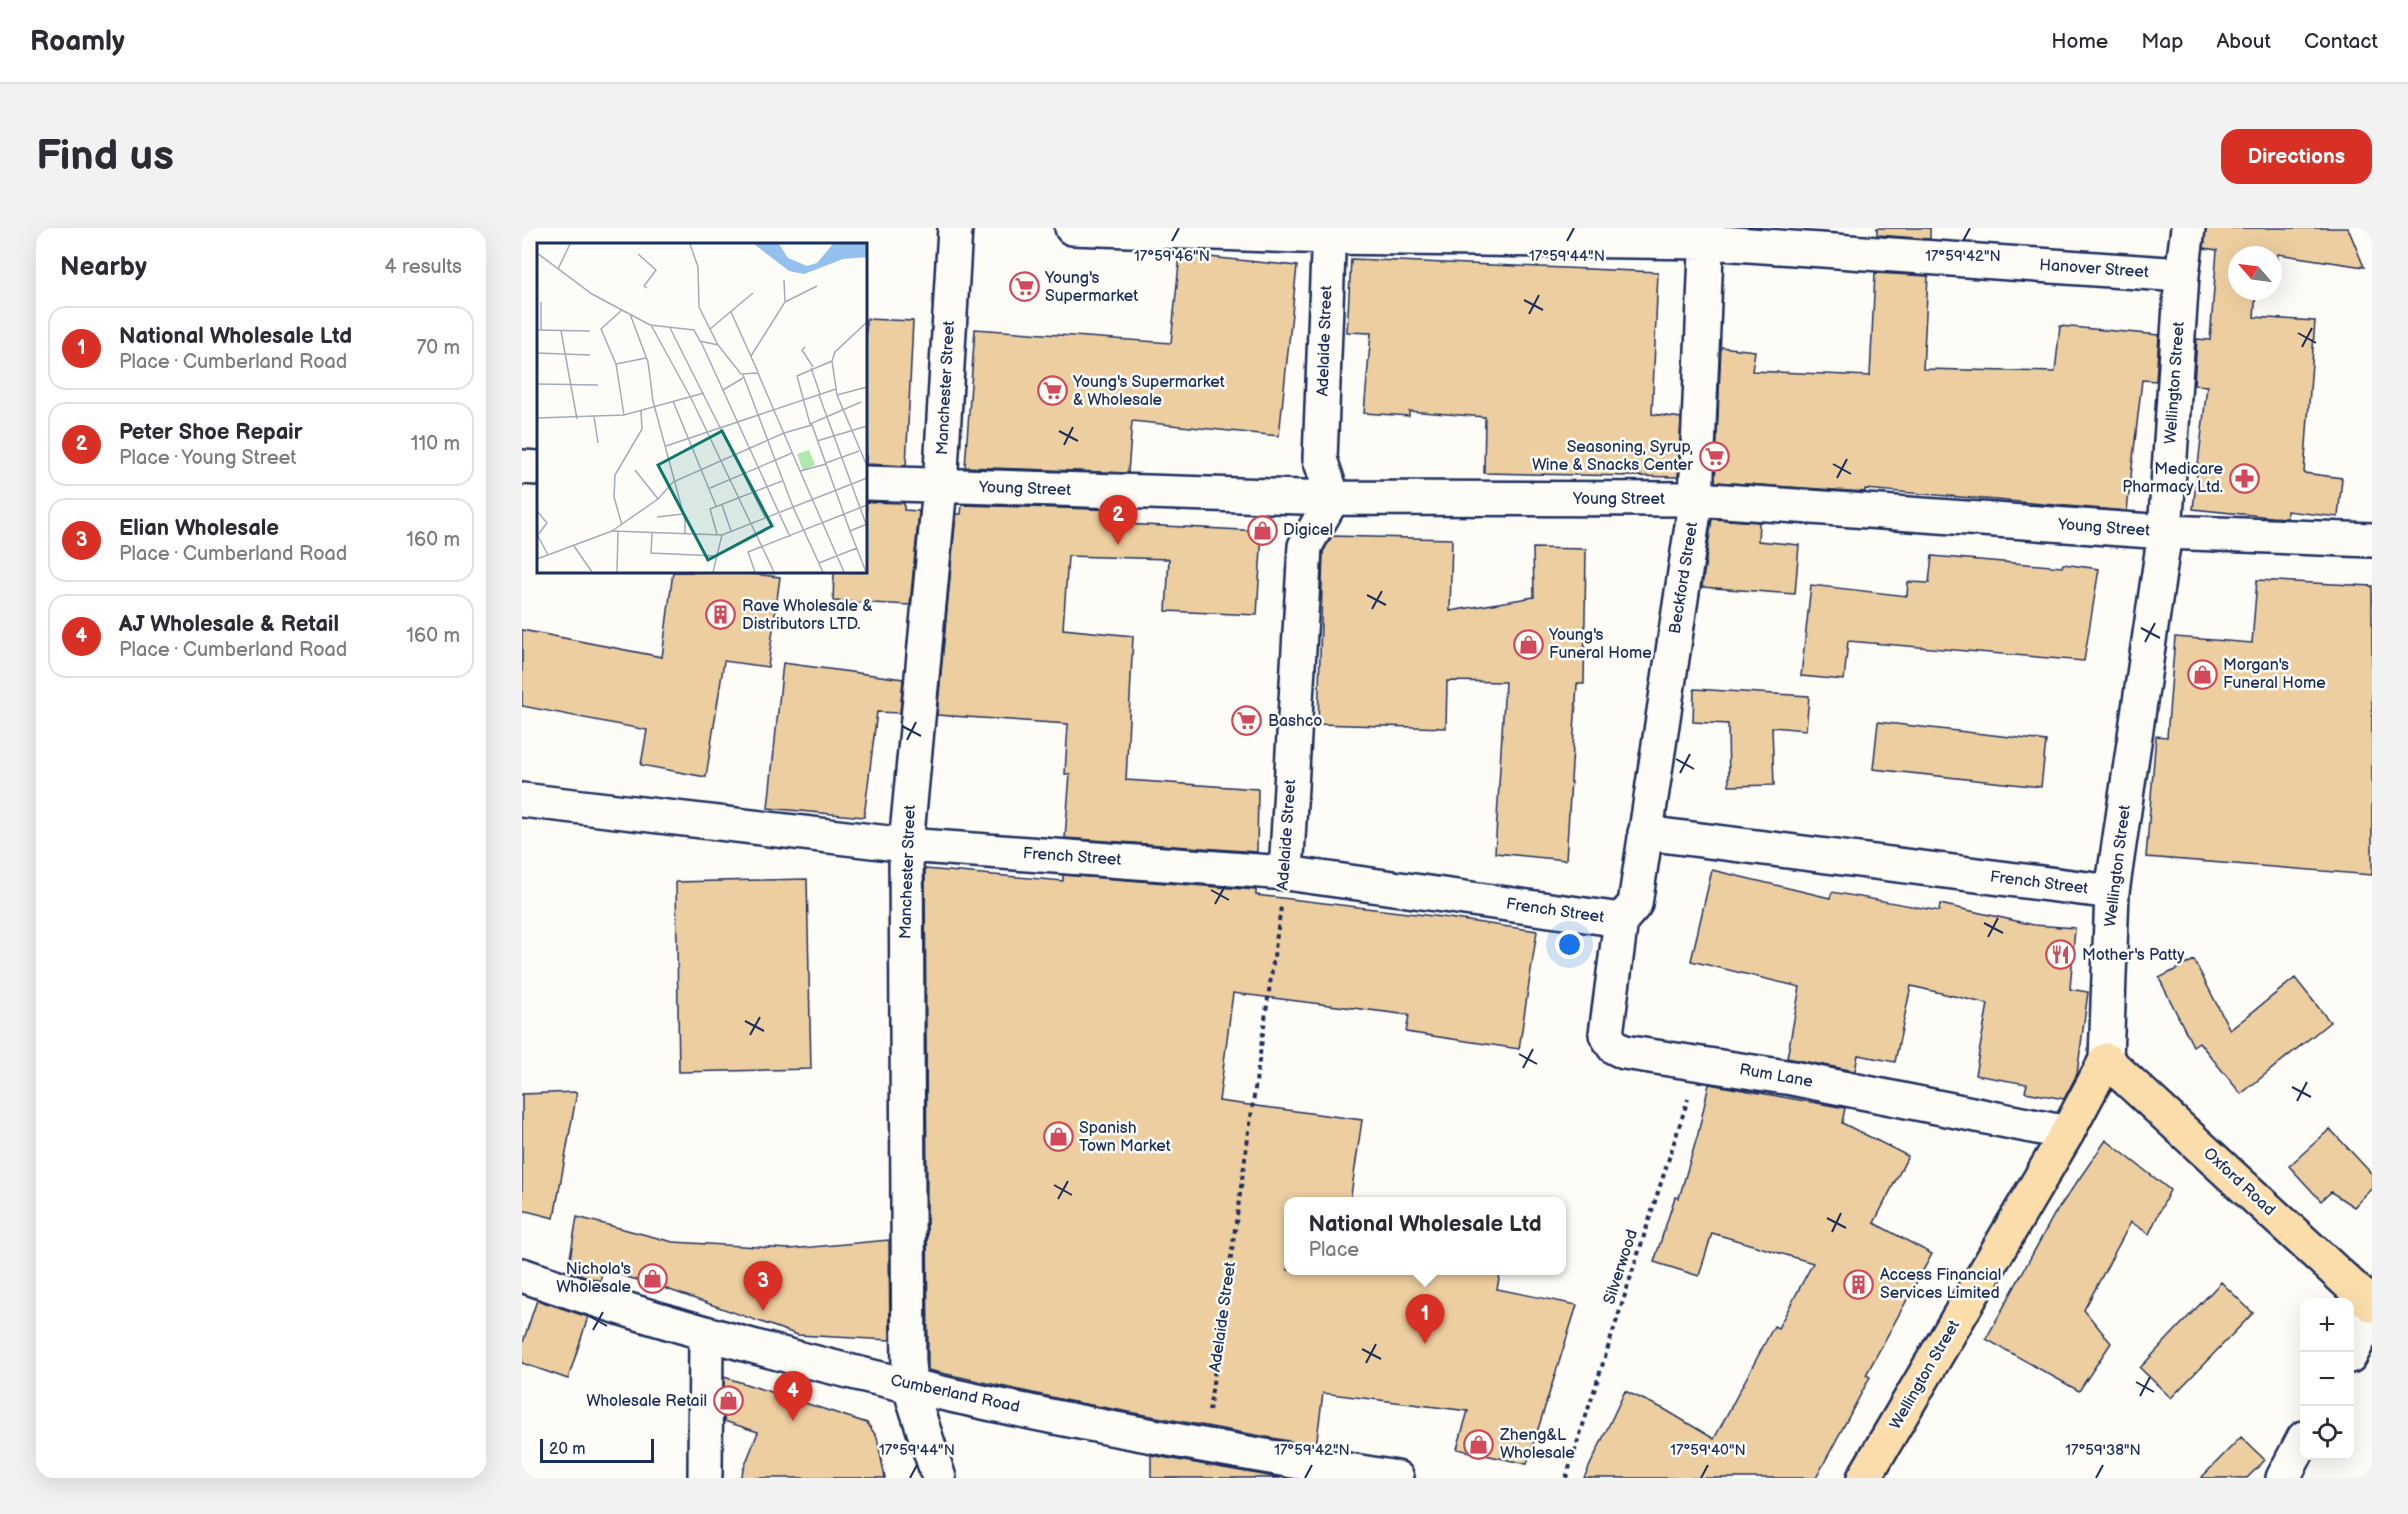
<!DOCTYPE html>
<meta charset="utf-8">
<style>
:root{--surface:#fff;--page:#f2f2f3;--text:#2b2b33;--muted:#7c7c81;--line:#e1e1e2;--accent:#d93025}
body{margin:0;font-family:"Balsamiq Sans",sans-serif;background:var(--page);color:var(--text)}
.controls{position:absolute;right:18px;bottom:18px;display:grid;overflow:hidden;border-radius:12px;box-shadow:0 6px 24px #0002}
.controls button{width:54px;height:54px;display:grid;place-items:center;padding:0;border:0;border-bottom:2px solid var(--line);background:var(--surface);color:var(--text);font:30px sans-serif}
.compass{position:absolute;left:1706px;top:18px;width:54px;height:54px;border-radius:50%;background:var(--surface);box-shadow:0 6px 24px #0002;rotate:298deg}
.scale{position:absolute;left:18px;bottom:15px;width:114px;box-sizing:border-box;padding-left:6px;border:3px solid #1b2f5e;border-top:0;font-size:16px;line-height:21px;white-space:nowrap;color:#1b2f5e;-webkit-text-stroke:4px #fdfcf7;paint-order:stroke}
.you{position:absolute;left:1048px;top:717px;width:21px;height:21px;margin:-15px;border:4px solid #fff;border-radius:50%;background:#1a73e8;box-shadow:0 0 0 9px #1a73e833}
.badge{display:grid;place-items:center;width:39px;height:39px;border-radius:50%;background:var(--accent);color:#fff;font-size:20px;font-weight:700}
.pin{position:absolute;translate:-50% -50px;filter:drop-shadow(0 2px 3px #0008)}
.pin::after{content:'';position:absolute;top:32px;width:21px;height:18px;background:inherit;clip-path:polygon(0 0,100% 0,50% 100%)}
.popup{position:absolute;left:762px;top:969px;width:282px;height:78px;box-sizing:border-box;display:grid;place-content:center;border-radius:12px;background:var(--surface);filter:drop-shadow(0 2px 4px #0005);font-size:20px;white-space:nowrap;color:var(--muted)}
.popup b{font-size:22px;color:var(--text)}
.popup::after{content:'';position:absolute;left:50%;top:100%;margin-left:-12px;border:12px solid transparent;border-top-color:var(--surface)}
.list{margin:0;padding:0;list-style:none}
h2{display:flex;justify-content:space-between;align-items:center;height:78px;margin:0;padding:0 24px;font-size:26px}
h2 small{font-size:20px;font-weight:400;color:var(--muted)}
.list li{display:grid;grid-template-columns:39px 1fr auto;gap:18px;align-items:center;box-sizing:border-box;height:84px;margin:0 12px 12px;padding:0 12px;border:2px solid var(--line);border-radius:18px}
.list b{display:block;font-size:22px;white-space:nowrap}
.list p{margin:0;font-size:20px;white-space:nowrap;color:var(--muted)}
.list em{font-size:20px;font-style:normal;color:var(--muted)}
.icon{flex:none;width:33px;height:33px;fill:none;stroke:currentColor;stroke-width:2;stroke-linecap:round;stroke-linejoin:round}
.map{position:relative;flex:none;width:1850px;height:1250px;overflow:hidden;border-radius:18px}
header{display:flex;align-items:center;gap:36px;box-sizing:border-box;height:84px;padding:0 30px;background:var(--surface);border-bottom:2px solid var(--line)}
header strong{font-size:28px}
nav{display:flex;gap:33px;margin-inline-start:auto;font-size:21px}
.intro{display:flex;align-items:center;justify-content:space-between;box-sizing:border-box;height:144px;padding:0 36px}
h1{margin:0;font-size:42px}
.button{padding:15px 27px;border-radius:18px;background:var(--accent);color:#fff;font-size:21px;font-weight:700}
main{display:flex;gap:36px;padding:0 36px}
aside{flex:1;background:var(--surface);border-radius:18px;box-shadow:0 6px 24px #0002}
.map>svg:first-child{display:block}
.building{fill:#edcea0;stroke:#1b2f5e;stroke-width:1.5}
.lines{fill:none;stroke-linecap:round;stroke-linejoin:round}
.minor-casing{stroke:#1b2f5e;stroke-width:38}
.major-casing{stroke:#1b2f5e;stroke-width:38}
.path{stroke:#1b2f5e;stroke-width:4;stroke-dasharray:4.5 4.5;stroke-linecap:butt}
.minor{stroke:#fdfcf7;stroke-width:33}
.major{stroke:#fbddab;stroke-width:33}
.ticks{fill:none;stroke:#1b2f5e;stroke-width:2}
.labels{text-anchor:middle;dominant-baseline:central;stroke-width:5;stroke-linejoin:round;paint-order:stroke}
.street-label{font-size:16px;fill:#1b2f5e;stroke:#fdfcf7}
.poi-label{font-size:16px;fill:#1b2f5e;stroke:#fdfcf7;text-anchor:start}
.inset-road{fill:none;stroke:#a3aaba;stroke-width:1.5}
.view{fill:#0f766e;fill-opacity:0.15;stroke:#0f766e;stroke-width:3}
.inset-edge{fill:none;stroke:#1b2f5e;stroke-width:3}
.ticks-label{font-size:15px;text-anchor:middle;fill:#1b2f5e;stroke:#fdfcf7;stroke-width:5;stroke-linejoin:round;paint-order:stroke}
</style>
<header>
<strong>Roamly</strong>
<nav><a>Home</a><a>Map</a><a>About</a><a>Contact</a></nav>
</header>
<div class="intro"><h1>Find us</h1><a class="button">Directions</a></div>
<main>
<aside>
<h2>Nearby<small>4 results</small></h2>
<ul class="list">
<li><span class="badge">1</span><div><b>National Wholesale Ltd</b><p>Place · Cumberland Road</p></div><em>70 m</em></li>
<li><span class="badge">2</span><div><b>Peter Shoe Repair</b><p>Place · Young Street</p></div><em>110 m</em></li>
<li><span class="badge">3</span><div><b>Elian Wholesale</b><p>Place · Cumberland Road</p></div><em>160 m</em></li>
<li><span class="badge">4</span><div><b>AJ Wholesale &amp; Retail</b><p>Place · Cumberland Road</p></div><em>160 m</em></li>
</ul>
</aside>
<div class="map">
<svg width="1850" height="1250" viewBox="0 0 1850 1250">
<rect width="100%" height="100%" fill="#fdfcf7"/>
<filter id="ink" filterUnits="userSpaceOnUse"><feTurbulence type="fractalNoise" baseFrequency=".0167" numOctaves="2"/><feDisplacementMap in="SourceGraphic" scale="12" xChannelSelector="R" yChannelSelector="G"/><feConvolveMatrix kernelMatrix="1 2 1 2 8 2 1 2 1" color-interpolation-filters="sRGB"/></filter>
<g filter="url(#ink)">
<path class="building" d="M 1355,0 L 1408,0 L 1408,11 L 1355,7 Z
M 1684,0 L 1826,0 L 1842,39 L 1756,26 L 1755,31 L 1751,30 L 1751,27 L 1715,27 L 1715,63 L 1734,63 L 1732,89 L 1793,93 L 1782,245 L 1820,250 L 1816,289 L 1765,283 L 1765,290 L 1749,289 L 1671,281 L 1685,158 L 1672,157 L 1675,111 L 1688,112 L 1695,22 L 1682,20 Z
M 658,26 L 775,38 L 757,208 L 610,193 L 606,245 L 443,239 L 453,101 L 649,115 Z
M 829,31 L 1136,44 L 1130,186 L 1159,190 L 1156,249 L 962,245 L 963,189 L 887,183 L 887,188 L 842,185 L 849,105 L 825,104 Z
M 1353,45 L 1406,48 L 1401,141 L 1533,144 L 1538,98 L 1637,107 L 1634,153 L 1620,152 L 1605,283 L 1343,261 L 1343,264 L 1193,254 L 1199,119 L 1233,123 L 1230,143 L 1348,148 Z
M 344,91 L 391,93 L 384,238 L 344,236 Z
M 344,274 L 382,275 L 382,282 L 397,283 L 388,377 L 311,373 L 312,344 L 344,344 Z
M 440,277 L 603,282 L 602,296 L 740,303 L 735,387 L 644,383 L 647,331 L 546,328 L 541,401 L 611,408 L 604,552 L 736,561 L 735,624 L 543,610 L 548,546 L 543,546 L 546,496 L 415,487 L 434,286 L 439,286 Z
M 1190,291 L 1237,294 L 1236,313 L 1277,317 L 1273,366 L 1180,359 Z
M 810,308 L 930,311 L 928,383 L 1012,369 L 1011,320 L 1064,321 L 1062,456 L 1055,456 L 1044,632 L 973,625 L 983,454 L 925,453 L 924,500 L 796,496 L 801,324 Z
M 1410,328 L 1540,339 L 1541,336 L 1577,341 L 1562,433 L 1326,413 L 1322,452 L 1279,448 L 1289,357 L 1385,368 L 1386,354 L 1407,355 Z
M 151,344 L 214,344 L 258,349 L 246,439 L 202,433 L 184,549 L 119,537 L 125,502 L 0,478 L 0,402 L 140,429 Z
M 1735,352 L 1850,358 L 1850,647 L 1624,629 L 1634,508 L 1645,509 L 1653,409 L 1730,415 Z
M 261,435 L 381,451 L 378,485 L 355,484 L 342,589 L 246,580 Z
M 1172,461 L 1287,468 L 1284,502 L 1250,499 L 1252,557 L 1207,558 L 1206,496 L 1171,494 Z
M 1356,494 L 1524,513 L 1519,559 L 1351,541 Z
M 403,641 L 541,653 L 541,647 L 734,662 L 734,667 L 919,689 L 1015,703 L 997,821 L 884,804 L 887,787 L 711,765 L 697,873 L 840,892 L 828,974 L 766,974 L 766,1042 L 979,1042 L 975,1061 L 1055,1077 L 1005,1236 L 935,1221 L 946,1183 L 801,1165 L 794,1218 L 547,1173 L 406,1142 Z
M 1190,642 L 1308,670 L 1310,664 L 1417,683 L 1418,676 L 1512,697 L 1553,700 L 1548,761 L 1566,764 L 1555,846 L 1542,871 L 1503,864 L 1505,856 L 1453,847 L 1466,776 L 1389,758 L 1373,834 L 1336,827 L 1333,843 L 1265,830 L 1278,759 L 1169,733 Z
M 285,651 L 289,841 L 157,844 L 154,654 Z
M 1672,732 L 1708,802 L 1773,750 L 1808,794 L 1719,866 L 1677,814 L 1671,818 L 1637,750 Z
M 1187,856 L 1323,880 L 1320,895 L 1386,928 L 1352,995 L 1410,1026 L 1344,1147 L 1348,1149 L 1294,1250 L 1062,1250 L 1103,1163 L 1142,1181 L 1192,1211 L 1252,1098 L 1256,1100 L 1291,1035 L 1190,1005 L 1177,1048 L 1132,1034 L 1153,969 L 1157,970 L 1176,906 Z
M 55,864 L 32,990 L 0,982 L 0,866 Z
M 1808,901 L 1850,946 L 1850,960 L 1832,979 L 1809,964 L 1799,973 L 1767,938 Z
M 1584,912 L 1648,962 L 1627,1006 L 1609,994 L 1562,1082 L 1589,1115 L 1557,1163 L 1464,1111 L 1532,987 Z
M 55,989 L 151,1014 L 268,1021 L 367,1012 L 368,1112 L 276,1107 L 142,1060 L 81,1042 L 78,1053 L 46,1042 Z
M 1699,1054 L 1731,1085 L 1649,1170 L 1618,1140 Z
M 15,1072 L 66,1089 L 46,1151 L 0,1135 L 0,1117 Z
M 202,1149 L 345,1195 L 355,1209 L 363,1250 L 218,1250 L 236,1204 L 202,1193 Z
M 1719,1209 L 1743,1232 L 1725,1250 L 1679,1250 Z
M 629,1227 L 650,1231 L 759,1250 L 629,1250 Z"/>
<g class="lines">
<defs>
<path id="minor" d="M 550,0 L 807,9 L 1184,14 L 1660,47
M 0,239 L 16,240
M 344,255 L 811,270 L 1174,271 L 1643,304 L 1850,312
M 0,572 L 384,617 L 764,645 L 1099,692
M 1123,605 L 1590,664
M 764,645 L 783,318 L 811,270 L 798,231 L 807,0
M 1099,692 L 1113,676 L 1174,271 L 1185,0
M 1099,692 L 1084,806 L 1092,819 L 1102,824 L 1270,850 L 1545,905
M 1584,832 L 1590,664 L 1643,304 L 1660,47 L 1666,0
M 0,1047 C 283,1146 580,1203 875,1250
M 1828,1128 L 1850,1087
M 183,1247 L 184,1107
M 417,1250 L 387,1157 L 384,617 L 418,259 L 433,0
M 1761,1250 L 1782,1210"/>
<path id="major" d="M 1342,1250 L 1545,905 L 1584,832 L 1850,1077"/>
</defs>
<use href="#minor" class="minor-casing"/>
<use href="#major" class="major-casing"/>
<path class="path" d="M 687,1183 L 759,679
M 1044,1250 L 1166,871"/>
<use href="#minor" class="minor"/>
<use href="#major" class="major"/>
</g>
</g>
<path class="ticks" d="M 650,13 L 657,0M 1045,13 L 1052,0M 1441,13 L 1448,0M 1002,72 L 1021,82M 1007,86 L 1017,67M 1776,105 L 1794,115M 1780,119 L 1790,100M 537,203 L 556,213M 542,217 L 551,199M 1311,236 L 1329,246M 1315,250 L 1325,231M 845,367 L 864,377M 850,381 L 860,363M 1619,400 L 1638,410M 1623,414 L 1633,395M 380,498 L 399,508M 385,512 L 394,494M 1154,531 L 1172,541M 1158,545 L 1168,526M 689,662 L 707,672M 693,676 L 703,658M 1462,695 L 1481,705M 1466,709 L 1476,690M 223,793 L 242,803M 228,807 L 238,789M 997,826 L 1015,836M 1001,840 L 1011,821M 1770,859 L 1789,869M 1775,873 L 1785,854M 532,957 L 550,967M 536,971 L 546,953M 1305,990 L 1324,1000M 1310,1004 L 1319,985M 67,1088 L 85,1098M 71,1102 L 81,1084M 840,1121 L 859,1131M 844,1135 L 854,1116M 1614,1154 L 1632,1164M 1618,1168 L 1628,1149M 388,1250 L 395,1237M 783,1250 L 790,1237M 1179,1250 L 1186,1237M 1574,1250 L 1581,1237"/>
<defs>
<symbol id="supermarket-ring" viewBox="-11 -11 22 22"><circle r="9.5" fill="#fdfcf7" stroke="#d1495b" stroke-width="1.5"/><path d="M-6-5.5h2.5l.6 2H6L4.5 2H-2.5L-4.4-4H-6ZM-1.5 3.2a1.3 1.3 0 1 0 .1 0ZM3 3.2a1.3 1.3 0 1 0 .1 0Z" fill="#d1495b"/></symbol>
<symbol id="pharmacy-ring" viewBox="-11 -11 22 22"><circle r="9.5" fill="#fdfcf7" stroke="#d1495b" stroke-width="1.5"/><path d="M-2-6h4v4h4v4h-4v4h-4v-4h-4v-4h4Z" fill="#d1495b"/></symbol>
<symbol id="shop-ring" viewBox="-11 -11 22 22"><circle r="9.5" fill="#fdfcf7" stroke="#d1495b" stroke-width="1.5"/><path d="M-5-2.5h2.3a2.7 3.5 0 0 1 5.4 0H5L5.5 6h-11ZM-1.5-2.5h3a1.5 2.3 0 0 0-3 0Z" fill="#d1495b"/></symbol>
<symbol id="building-ring" viewBox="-11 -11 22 22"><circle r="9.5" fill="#fdfcf7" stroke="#d1495b" stroke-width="1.5"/><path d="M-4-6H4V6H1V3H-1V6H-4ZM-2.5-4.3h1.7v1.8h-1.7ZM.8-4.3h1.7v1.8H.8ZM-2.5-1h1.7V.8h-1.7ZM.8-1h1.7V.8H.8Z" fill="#d1495b"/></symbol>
<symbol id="restaurant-ring" viewBox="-11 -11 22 22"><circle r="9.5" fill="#fdfcf7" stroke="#d1495b" stroke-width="1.5"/><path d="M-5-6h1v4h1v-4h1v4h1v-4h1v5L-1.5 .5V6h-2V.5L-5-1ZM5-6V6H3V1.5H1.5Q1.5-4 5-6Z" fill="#d1495b"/></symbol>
</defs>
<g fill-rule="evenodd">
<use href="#supermarket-ring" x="486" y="42" width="33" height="33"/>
<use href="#supermarket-ring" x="514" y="146" width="33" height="33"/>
<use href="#supermarket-ring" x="1176" y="212" width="33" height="33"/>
<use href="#pharmacy-ring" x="1706" y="234" width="33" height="33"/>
<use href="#shop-ring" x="724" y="286" width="33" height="33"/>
<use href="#building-ring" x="182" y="370" width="33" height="33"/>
<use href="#shop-ring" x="990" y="400" width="33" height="33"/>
<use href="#shop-ring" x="1664" y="430" width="33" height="33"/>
<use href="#supermarket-ring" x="708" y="476" width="33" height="33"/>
<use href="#restaurant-ring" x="1522" y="710" width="33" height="33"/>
<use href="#shop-ring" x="520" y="892" width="33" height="33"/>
<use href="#shop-ring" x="114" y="1034" width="33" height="33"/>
<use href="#building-ring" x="1320" y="1040" width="33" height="33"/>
<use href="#shop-ring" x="190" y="1156" width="33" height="33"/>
<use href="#shop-ring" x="940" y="1200" width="33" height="33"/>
</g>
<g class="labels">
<g class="street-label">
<text transform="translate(1572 41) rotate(4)">Hanover Street</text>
<text transform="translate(803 113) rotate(-88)">Adelaide Street</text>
<text transform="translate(1653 155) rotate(-86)">Wellington Street</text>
<text transform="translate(424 160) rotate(-87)">Manchester Street</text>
<text transform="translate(503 261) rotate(2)">Young Street</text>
<text x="1097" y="271">Young Street</text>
<text transform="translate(1582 300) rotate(4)">Young Street</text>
<text transform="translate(1162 350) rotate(-81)">Beckford Street</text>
<text transform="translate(765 607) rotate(-86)">Adelaide Street</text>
<text transform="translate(550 629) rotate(4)">French Street</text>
<text transform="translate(1596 638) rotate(-83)">Wellington Street</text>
<text transform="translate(386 644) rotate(-88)">Manchester Street</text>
<text transform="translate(1517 655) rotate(7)">French Street</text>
<text transform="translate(1033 683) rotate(8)">French Street</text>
<text transform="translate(1254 848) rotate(10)">Rum Lane</text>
<text transform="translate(1717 954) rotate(43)">Oxford Road</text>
<text transform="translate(1099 1039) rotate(-72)">Silverwood</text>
<text transform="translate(701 1089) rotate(-82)">Adelaide Street</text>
<text transform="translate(1403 1147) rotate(-60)">Wellington Street</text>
<text transform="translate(433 1166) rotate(12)">Cumberland Road</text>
</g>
<g class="poi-label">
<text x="523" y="50">Young's<tspan x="523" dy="18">Supermarket</tspan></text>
<text x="551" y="154">Young's Supermarket<tspan x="551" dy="18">&amp; Wholesale</tspan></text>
<text x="1171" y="219" text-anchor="end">Seasoning, Syrup,<tspan x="1171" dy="18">Wine &amp; Snacks Center</tspan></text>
<text x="1701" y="241" text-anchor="end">Medicare<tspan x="1701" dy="18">Pharmacy Ltd.</tspan></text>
<text x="761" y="302">Digicel</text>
<text x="220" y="378">Rave Wholesale &amp;<tspan x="220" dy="18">Distributors LTD.</tspan></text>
<text x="1027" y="407">Young's<tspan x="1027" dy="18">Funeral Home</tspan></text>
<text x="1701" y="437">Morgan's<tspan x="1701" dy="18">Funeral Home</tspan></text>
<text x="746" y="493">Bashco</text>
<text x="1560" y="727">Mother's Patty</text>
<text x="557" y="900">Spanish<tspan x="557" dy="18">Town Market</tspan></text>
<text x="109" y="1041" text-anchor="end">Nichola's<tspan x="109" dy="18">Wholesale</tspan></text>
<text x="1358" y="1047">Access Financial<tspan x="1358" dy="18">Services Limited</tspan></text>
<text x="185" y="1173" text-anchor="end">Wholesale Retail</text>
<text x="978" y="1207">Zheng&amp;L<tspan x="978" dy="18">Wholesale</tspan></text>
</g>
</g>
<g transform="translate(15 15)">
<rect width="330" height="330" fill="#fdfcf7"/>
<path d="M 272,207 L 278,222 L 266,227 L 260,211 Z" fill="#b0e9ad"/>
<path d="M 217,1 L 242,1 L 251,15 L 270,23 L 280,20 L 296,1 L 330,1 L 330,14 L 306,16 L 267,31 L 252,28 Z" fill="#94c0ed"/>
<path class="inset-road" d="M 153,1 L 161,24 L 162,64 L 181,102M 0,10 L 55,51 L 113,82 L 157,87 L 163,98 L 181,102 L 204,131 L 221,130 L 263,228 L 289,221M 101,11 L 119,27 L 107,43 L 110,45M 21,26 L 33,1M 248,59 L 280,43M 85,67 L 64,86 L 79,121 L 87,172M 194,69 L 221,129M 93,71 L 111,119 L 116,158 L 148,277 L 148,291M 330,79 L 298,109 L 295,118 L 300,152 L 330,223M 114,82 L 154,155 L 237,329M 133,85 L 228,274M 173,86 L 216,50M 0,87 L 53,88M 4,87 L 4,59M 24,88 L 40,176M 164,99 L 253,294M 268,104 L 265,107 L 276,124M 0,110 L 53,112M 214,113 L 248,59 L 247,37M 295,118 L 260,133 L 273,181 L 324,159M 79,121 L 109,115M 274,125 L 283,151M 206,132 L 256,264 L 286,329M 0,141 L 61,142M 186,147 L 206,135M 282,152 L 329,281M 300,152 L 330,144M 136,158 L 179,263M 57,174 L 61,200M 0,175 L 87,172 L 167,150M 247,190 L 275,182 L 313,288 L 330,281M 280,198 L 330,183M 129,203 L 299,146M 289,220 L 322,208M 98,227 L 121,256M 263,228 L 307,329M 173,245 L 255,210M 185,262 L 194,288M 0,268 L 10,280 L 0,293M 120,274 L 146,271M 85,282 L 77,254 L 78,232 L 105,186 L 104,168M 75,288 L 121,256 L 136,239 L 247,190M 313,288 L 329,329M 115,290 L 114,310 L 180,313M 180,291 L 173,266 L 245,238M 185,292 L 330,235M 1,293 L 11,312M 37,303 L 55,329M 0,316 L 75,288 L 185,292 L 176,329M 282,320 L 320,305M 80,329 L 81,288M 218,329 L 211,309 L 330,262"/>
<path class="view" d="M 185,188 L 235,283 L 171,317 L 121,222 Z"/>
<rect width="330" height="330" class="inset-edge"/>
</g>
<g class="ticks-label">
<text x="650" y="33">17°59'46"N</text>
<text x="1045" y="33">17°59'44"N</text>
<text x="1441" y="33">17°59'42"N</text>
<text x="395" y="1227">17°59'44"N</text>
<text x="790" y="1227">17°59'42"N</text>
<text x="1186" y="1227">17°59'40"N</text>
<text x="1581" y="1227">17°59'38"N</text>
</g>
</svg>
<div class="controls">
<button>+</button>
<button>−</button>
<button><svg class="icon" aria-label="locate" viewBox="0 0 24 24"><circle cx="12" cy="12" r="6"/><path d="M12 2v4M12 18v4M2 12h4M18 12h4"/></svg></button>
</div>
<svg class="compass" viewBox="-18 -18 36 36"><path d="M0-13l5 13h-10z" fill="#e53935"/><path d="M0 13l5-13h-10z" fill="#7c7c81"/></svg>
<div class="scale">20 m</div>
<div class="you"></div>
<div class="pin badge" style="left:903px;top:1116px">1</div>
<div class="popup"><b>National Wholesale Ltd</b>Place</div>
<div class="pin badge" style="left:596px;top:317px">2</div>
<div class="pin badge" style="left:241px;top:1083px">3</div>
<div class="pin badge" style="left:271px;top:1193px">4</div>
</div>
</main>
